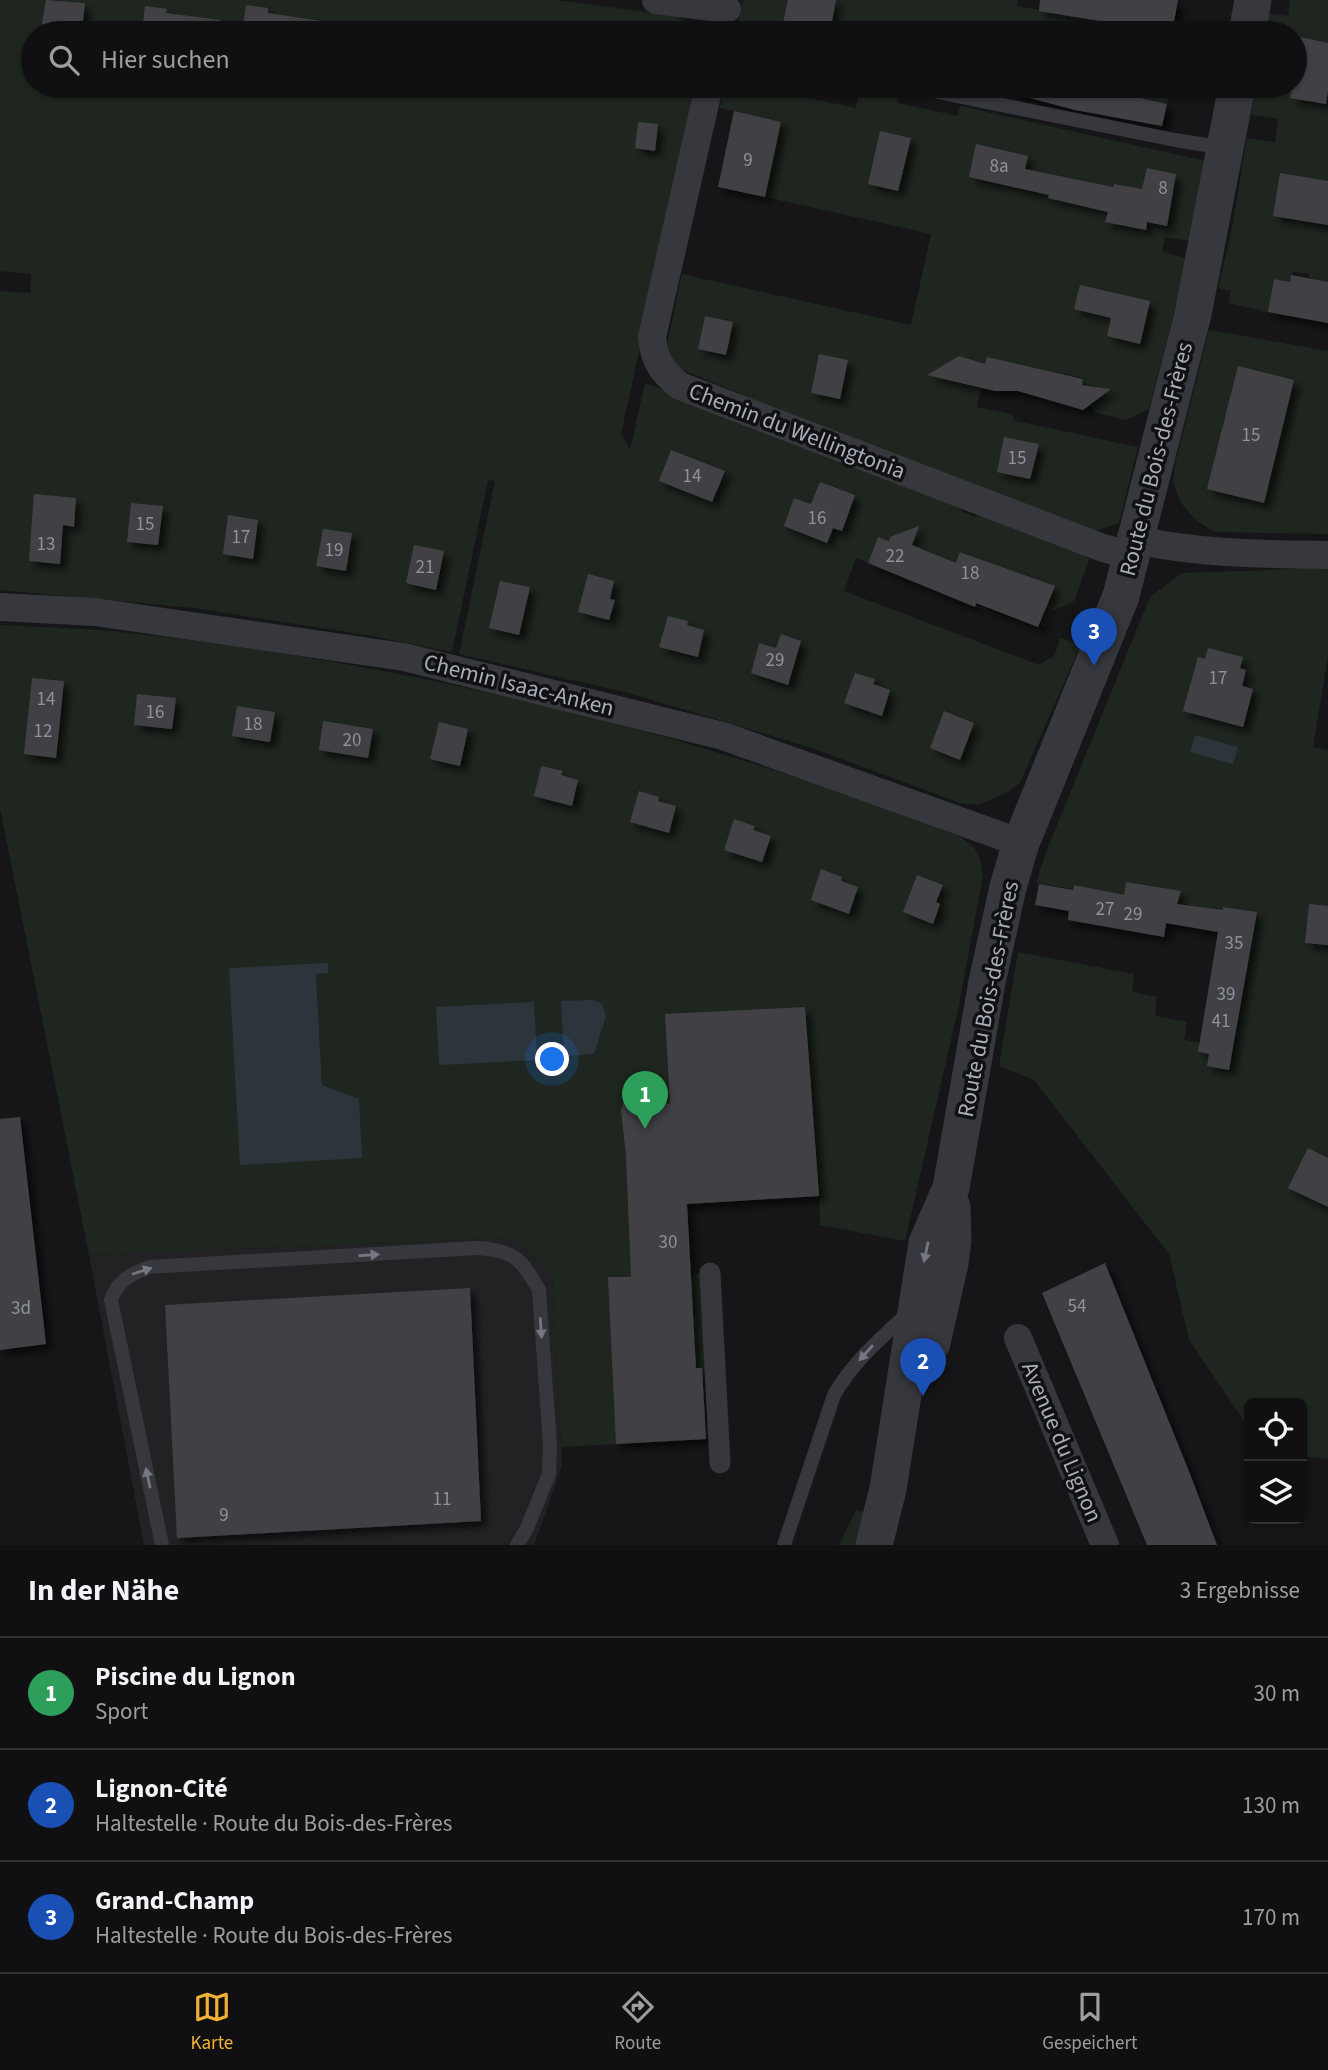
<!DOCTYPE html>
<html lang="de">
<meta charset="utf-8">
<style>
:root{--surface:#101012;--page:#1e1e20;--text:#f1f3f6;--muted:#9c9d9f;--line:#303032;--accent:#f2b134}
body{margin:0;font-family:"Source Sans 3",sans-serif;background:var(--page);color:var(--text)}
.controls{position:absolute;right:21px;bottom:21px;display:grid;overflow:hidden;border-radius:10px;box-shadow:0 2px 5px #0004}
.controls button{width:63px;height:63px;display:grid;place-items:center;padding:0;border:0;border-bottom:2px solid var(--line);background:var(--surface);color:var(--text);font:35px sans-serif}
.you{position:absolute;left:553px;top:1060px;width:24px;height:24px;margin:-18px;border:5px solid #fff;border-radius:50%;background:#1a73e8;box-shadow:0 0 0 10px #1a73e833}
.badge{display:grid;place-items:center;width:46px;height:46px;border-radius:50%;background:var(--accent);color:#fff;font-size:23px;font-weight:700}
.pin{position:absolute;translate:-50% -58px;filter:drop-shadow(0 2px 4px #0008)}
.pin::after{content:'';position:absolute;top:37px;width:24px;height:21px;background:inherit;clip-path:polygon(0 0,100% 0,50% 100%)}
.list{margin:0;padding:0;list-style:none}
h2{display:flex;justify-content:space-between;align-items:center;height:91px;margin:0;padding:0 28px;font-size:30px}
h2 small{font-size:23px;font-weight:400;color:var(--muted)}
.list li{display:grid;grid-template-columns:46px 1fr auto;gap:21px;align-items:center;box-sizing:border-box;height:112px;padding:0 28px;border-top:2px solid var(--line)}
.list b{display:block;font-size:26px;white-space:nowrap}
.list p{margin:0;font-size:23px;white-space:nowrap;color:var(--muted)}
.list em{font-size:23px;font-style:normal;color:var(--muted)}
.icon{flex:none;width:38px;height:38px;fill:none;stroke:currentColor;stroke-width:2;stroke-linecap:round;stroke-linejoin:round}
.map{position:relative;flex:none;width:1328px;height:1545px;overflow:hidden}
.search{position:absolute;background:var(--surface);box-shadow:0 2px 5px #0004;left:21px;right:21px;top:21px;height:77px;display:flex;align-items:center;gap:18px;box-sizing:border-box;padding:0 24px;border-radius:38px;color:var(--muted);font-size:26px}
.sheet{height:427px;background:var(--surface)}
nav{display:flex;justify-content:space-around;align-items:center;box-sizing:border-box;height:98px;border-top:2px solid var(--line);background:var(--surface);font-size:19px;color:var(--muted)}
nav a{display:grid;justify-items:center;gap:4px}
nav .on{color:var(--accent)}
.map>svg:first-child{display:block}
.built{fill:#222225}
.green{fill:#1e261f;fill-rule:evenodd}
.water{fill:#2c353c}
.building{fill:#404145;filter:url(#shadow)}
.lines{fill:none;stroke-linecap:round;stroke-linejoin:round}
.service{stroke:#37383d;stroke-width:14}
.pedestrian{stroke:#37383d;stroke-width:21}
.minor{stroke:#37383d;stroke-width:28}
.tertiary{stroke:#37383d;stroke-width:37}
.oneway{fill:#757881}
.labels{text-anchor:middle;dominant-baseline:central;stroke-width:7;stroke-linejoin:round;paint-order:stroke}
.number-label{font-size:19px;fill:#8e929b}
.street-label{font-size:23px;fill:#a8adb8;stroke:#111113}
</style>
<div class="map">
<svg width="1328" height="1545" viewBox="0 0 1328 1545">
<defs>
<filter id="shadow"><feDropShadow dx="6" dy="6" stdDeviation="3.5" flood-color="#0009"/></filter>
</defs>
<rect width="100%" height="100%" fill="#161618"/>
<path class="built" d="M 513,1238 L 552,1274 L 562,1466 L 534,1545 L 144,1545 L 89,1255 Z"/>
<path class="green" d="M 0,0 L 556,0 L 677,16 L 696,33 L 33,33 L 33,86 L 697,86 L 621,434 L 630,450 L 645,383 L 957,504 L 962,512 L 975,517 L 981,513 L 1085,553 L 1089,560 L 1074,601 L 1052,611 L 1045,628 L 1039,626 L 1054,586 L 1023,574 L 1018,587 L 996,586 L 986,611 L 975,607 L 991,563 L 961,552 L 948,583 L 933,553 L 890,537 L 889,541 L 878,537 L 868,563 L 856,558 L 844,591 L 1039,665 L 1055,655 L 1060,638 L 1081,644 L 1020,783 L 1006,793 L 978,805 L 960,803 L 809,747 L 629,693 L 459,654 L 495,481 L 488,480 L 452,652 L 372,636 L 193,608 L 0,590 L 0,291 L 30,293 L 31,274 L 0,271 Z
M 743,0 L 1018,0 L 1017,6 L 1163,33 L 736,33 Z
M 1290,0 L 1328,0 L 1328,282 L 1308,278 L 1309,274 L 1293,272 L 1290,282 L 1274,279 L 1268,312 L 1228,303 L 1231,291 L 1218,288 L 1231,234 L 1247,138 L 1275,142 L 1278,119 L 1251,115 L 1256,86 L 1295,86 L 1295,33 L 1265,33 L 1268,13 L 1288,16 Z
M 729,86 L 747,86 L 856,108 L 859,94 L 823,86 L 901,86 L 897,103 L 958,116 L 960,106 L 1206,161 L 1192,239 L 1188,241 L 1165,237 L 1162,251 L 1182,257 L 1187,261 L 1149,409 L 1126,420 L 1093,412 L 1091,406 L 1110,389 L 1082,384 L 1083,378 L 1017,364 L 981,388 L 977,407 L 1011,414 L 1016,421 L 1138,447 L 1119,523 L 1096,531 L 782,411 L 673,366 L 666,350 L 682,274 L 911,325 L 931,234 L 765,197 L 781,123 L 720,108 L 724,89 Z
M 1088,86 L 1171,86 L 1167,104 L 1129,95 L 1101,92 L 1101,89 Z
M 1209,330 L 1328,351 L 1328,534 L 1214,532 L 1195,519 L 1181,503 L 1173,483 L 1175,464 Z
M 1328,568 L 1328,656 L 1313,747 L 1328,750 L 1328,1459 L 1302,1456 L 1302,1403 L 1249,1403 L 1249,1428 L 1189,1340 L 1169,1254 L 1034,1080 L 999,1066 L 1018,952 L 1134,974 L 1132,992 L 1157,997 L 1155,1016 L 1187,1022 L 1184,1040 L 1200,1043 L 1199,1053 L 1233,1058 L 1257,912 L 1224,907 L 1223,911 L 1174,903 L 1170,924 L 1166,924 L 1121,895 L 1074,886 L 1073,889 L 1036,883 L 1046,852 L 1150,597 L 1182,573 Z
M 0,625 C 37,627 74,628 111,631 C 317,653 520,693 719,753 C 800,777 879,807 959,836 C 978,848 980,854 983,875 L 959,1005 L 905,1241 L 820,1225 L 819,1196 L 687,1203 L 690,1274 L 702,1273 L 710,1439 L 561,1447 L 552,1274 L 513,1238 L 89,1255 L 0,808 ZM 229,969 L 328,973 L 316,973 L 322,1085 Z
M 856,1510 L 875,1514 L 866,1545 L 839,1545 Z"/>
<path class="water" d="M 1195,735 L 1238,747 L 1233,764 L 1190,752 Z
M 328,963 L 328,973 L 316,974 L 322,1085 L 359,1099 L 362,1158 L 240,1165 L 229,968 Z
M 593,1000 L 602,1004 L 606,1016 L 594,1054 L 564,1056 L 561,1001 Z
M 534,1002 L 537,1060 L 439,1065 L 436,1007 Z"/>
<path class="building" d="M 46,0 L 85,3 L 82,30 L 42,24 Z
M 788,0 L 836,0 L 830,33 L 781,33 Z
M 1040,0 L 1178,0 L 1172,33 L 1039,11 Z
M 246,5 L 268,8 L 268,13 L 321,21 L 320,33 L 242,33 Z
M 145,6 L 167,9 L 166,13 L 220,20 L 219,33 L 142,33 Z
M 1300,37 L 1328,43 L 1328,90 L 1326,104 L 1290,98 L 1292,86 L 1295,86 L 1295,69 Z
M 1012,86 L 1088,86 L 1167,104 L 1162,126 L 1075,110 L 1011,93 Z
M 734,111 L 781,122 L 765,197 L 718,187 Z
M 638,122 L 658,124 L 655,151 L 635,148 Z
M 880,131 L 911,138 L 898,191 L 868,184 Z
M 976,144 L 1028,156 L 1025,169 L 1113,187 L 1114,184 L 1142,189 L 1147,168 L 1176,174 L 1167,226 L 1147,222 L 1146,230 L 1105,222 L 1108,212 L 1048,198 L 1049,195 L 969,177 Z
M 1280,173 L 1328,181 L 1328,225 L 1273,216 Z
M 1291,275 L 1328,282 L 1328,323 L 1268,312 L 1274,279 L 1290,282 Z
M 1080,285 L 1150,301 L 1140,344 L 1107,336 L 1111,318 L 1074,309 Z
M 705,316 L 733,322 L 726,355 L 698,349 Z
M 819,354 L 848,360 L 840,399 L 811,393 Z
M 959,356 L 985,364 L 987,357 L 1083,379 L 1082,385 L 1111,389 L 1083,410 L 1018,391 L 995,391 L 927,375 Z
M 1238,366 L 1294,380 L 1264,503 L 1207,489 Z
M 1004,437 L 1039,444 L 1030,479 L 997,472 Z
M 671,450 L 725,471 L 712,502 L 659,481 Z
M 820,482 L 855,495 L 842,531 L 833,528 L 827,543 L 784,526 L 794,498 L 811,504 Z
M 34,494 L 76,498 L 74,527 L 63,525 L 60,564 L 29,561 Z
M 131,503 L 163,506 L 158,545 L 127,542 Z
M 228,515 L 258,520 L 253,559 L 223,554 Z
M 919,526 L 912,545 L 956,563 L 960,552 L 1055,586 L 1038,627 L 976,603 L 975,607 L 868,563 L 878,537 L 889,541 L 890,537 Z
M 323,529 L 352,533 L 346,571 L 316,566 Z
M 414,545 L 444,551 L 436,590 L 406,583 Z
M 588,574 L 614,581 L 610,599 L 615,600 L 609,620 L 578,612 Z
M 500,581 L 530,587 L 519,635 L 489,628 Z
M 668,616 L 688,621 L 687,625 L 704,630 L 698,657 L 659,647 Z
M 781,634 L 801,641 L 788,685 L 751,673 L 759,643 L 776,648 Z
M 1208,648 L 1243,657 L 1240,668 L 1246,670 L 1242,686 L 1253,689 L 1243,727 L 1183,711 L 1198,657 L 1205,659 Z
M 855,673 L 875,679 L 873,684 L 890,690 L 882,716 L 844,703 Z
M 32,678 L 64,681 L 56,758 L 24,754 Z
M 137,694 L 176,698 L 172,729 L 134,725 Z
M 237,706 L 275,712 L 270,742 L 232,736 Z
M 944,711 L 974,723 L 960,760 L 930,748 Z
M 323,721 L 373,729 L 368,758 L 319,750 Z
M 439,722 L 468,729 L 460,766 L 430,759 Z
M 541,766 L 563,771 L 561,775 L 578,780 L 572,806 L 534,796 Z
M 639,791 L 659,797 L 658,801 L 676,806 L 669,833 L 630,822 Z
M 734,819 L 755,826 L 753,830 L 771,836 L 762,862 L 724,850 Z
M 821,869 L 842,877 L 841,881 L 858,887 L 849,914 L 811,900 Z
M 917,875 L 943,885 L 936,902 L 940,904 L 933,924 L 903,912 Z
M 1126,882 L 1181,891 L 1177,904 L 1223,910 L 1223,907 L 1257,912 L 1229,1070 L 1207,1066 L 1209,1054 L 1198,1052 L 1218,932 L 1166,923 L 1164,937 L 1068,920 L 1069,911 L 1035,905 L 1039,884 L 1073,890 L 1074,885 L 1124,895 Z
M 1309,904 L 1328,906 L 1328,945 L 1305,943 Z
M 805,1007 L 819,1196 L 687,1204 L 696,1368 L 702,1368 L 706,1439 L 616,1444 L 608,1277 L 631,1277 L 626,1156 L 621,1110 L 623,1103 L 628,1098 L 635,1097 L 670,1104 L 665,1014 Z
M 20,1117 L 46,1344 L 0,1350 L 0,1119 Z
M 1308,1148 L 1328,1158 L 1328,1207 L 1288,1188 Z
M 1105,1263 L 1190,1474 L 1217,1545 L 1147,1545 L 1042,1293 Z
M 470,1288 L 481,1521 L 177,1538 L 165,1305 Z"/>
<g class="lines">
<path class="service" d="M 918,88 L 1175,140 L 1225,148
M 162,1545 L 111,1300 C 118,1280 131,1274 149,1267 L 477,1248 C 513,1250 521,1258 539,1290 L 550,1446 L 549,1474 L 527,1528 L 517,1545
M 784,1545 L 834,1395 C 853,1362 881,1338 909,1312"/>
<path class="pedestrian" d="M 710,1273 L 720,1463"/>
<path class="minor" d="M 656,0 L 727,9
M 709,86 L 652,337 C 654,360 662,372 680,386 L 1103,548 L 1132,556
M 1136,540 C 1201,554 1262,554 1328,555
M 0,607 L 95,612 L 404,657 L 723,736 L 1021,843
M 1018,1338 L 1105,1545"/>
<path class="tertiary" d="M 1247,33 L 1253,0
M 932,1343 L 950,1263 L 953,1240 L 952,1207
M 874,1545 L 888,1489 L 927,1243 L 951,1188 L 987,982 L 1008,887 L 1021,843 L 1121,596 L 1193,314 L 1237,86"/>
</g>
<defs><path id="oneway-solid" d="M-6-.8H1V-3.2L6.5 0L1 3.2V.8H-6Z" transform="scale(1.75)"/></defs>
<g class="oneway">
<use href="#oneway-solid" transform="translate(926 1252) rotate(102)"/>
<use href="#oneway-solid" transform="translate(369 1255) rotate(-4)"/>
<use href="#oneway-solid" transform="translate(142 1271) rotate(-18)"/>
<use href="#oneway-solid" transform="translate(541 1328) rotate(86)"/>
<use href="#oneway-solid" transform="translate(866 1353) rotate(132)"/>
<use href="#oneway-solid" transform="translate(148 1478) rotate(-102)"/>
</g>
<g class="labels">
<g class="number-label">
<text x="748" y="160">9</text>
<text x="999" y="166">8a</text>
<text x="1163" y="188">8</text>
<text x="1251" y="435">15</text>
<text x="1017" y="458">15</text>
<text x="692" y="476">14</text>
<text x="817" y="518">16</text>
<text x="145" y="524">15</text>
<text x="241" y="537">17</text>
<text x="46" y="544">13</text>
<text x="334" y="550">19</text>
<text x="895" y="556">22</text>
<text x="425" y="567">21</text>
<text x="970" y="573">18</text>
<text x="775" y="660">29</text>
<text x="1218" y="678">17</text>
<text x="46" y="699">14</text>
<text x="155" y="712">16</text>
<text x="253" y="724">18</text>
<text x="43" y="731">12</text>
<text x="352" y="740">20</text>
<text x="1105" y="909">27</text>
<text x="1133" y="914">29</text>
<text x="1234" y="943">35</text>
<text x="1226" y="994">39</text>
<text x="1221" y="1021">41</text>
<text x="668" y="1242">30</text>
<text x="1077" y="1306">54</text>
<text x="21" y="1308">3d</text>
<text x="442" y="1499">11</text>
<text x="224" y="1515">9</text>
</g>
<g class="street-label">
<text transform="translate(797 431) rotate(21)">Chemin du Wellingtonia</text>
<text transform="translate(1156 459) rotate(-76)">Route du Bois-des-Frères</text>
<text transform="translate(519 685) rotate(14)">Chemin Isaac-Anken</text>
<text transform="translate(988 999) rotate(-79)">Route du Bois-des-Frères</text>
<text transform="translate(1062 1442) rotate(67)">Avenue du Lignon</text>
</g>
</g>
</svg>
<div class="controls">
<button><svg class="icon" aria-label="locate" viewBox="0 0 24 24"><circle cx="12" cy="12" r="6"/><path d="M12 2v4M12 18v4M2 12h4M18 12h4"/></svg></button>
<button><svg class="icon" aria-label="layers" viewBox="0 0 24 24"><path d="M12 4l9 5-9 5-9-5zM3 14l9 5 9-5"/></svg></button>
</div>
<div class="you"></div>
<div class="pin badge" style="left:645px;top:1129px;background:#2e9e5b">1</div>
<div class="pin badge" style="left:923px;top:1396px;background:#1a4fb4">2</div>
<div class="pin badge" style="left:1094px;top:666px;background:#1a4fb4">3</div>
<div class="search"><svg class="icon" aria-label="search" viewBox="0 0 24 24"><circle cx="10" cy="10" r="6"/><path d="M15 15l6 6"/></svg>Hier suchen</div>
</div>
<section class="sheet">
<h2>In der Nähe<small>3 Ergebnisse</small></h2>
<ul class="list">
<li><span class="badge" style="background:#2e9e5b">1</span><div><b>Piscine du Lignon</b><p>Sport</p></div><em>30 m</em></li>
<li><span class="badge" style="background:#1a4fb4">2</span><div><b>Lignon-Cité</b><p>Haltestelle · Route du Bois-des-Frères</p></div><em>130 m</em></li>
<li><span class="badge" style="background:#1a4fb4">3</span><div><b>Grand-Champ</b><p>Haltestelle · Route du Bois-des-Frères</p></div><em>170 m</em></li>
</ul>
</section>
<nav>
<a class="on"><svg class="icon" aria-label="map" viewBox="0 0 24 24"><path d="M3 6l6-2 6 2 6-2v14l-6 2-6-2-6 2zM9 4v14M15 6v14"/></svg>Karte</a>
<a><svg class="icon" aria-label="directions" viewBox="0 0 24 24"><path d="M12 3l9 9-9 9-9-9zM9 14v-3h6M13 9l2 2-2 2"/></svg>Route</a>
<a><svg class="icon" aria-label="saved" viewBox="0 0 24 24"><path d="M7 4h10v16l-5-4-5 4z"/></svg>Gespeichert</a>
</nav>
